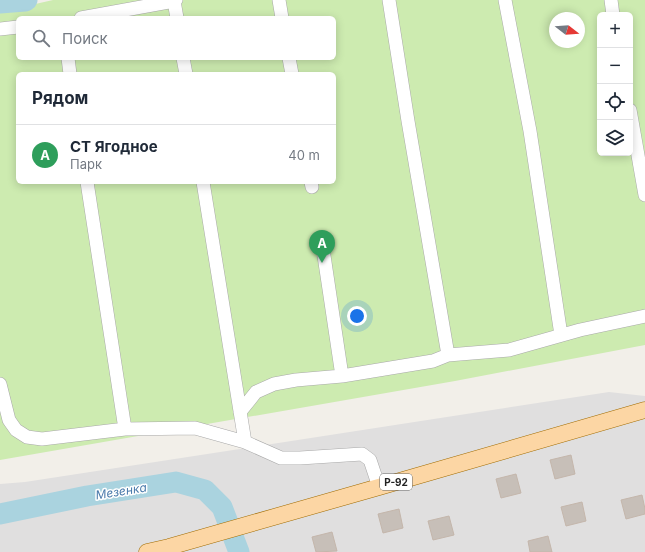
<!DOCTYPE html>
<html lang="ru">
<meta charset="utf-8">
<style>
:root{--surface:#fff;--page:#f2f2f3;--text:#1f2937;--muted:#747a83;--line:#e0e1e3;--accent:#1a73e8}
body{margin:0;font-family:Inter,sans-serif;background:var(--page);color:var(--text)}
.controls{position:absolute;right:12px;top:12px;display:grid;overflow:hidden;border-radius:6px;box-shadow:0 2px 10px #0003}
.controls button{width:36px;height:36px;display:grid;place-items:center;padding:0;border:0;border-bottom:1px solid var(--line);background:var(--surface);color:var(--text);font:20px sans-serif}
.compass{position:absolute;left:549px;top:12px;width:36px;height:36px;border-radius:50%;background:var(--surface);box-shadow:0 2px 10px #0003;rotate:107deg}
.you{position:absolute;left:357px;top:316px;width:14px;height:14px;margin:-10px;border:3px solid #fff;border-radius:50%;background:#1a73e8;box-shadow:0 0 0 6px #1a73e833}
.badge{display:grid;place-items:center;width:26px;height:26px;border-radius:50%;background:var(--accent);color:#fff;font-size:13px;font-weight:700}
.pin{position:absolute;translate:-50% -33px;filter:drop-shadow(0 1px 2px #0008)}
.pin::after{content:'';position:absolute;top:21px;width:14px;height:12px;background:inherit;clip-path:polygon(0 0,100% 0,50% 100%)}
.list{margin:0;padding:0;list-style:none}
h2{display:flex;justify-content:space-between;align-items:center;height:52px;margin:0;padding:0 16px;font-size:17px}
h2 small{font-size:13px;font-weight:400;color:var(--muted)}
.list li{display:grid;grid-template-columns:26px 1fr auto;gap:12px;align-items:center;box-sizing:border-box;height:60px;padding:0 16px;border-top:1px solid var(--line)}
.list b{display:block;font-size:15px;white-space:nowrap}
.list p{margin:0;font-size:13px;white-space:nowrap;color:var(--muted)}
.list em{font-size:13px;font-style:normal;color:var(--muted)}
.icon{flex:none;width:22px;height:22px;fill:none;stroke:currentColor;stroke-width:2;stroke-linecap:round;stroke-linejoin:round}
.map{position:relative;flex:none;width:645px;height:552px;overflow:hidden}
.search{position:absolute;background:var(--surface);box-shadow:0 2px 10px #0003;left:16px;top:16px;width:320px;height:44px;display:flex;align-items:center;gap:10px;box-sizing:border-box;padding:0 14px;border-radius:6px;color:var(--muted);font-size:15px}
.panel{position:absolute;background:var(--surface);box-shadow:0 2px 10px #0003;left:16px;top:72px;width:320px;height:112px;border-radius:6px}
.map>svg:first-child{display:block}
.residential{fill:#e0dfdf}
.grass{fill:#cdebb0;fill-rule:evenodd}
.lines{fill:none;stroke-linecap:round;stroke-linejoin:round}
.river{stroke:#aad3df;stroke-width:21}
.building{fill:#c7bfb8;stroke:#c4b6ab}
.minor-casing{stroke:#a9a9a9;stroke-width:14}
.major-casing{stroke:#a06b00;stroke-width:17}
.minor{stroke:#fff;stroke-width:13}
.major{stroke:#fcd6a4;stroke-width:16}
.labels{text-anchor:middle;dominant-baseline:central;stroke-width:3;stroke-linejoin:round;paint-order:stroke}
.shield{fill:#fff;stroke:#646464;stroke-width:1}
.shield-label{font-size:10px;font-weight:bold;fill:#222}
.water-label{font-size:12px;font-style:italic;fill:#4a7aab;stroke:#fff}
</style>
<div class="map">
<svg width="645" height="552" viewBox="0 0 645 552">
<rect width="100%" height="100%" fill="#f2efe9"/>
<path class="residential" d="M 609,392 L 645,396 L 645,552 L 0,552 L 0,484 L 25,482 Z"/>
<path class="grass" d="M 53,0 L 645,0 L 645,345 L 455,381 L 0,460 L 0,12 ZM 600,15 L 630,15 L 630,153 L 600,153 ZM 18,18 L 334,18 L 334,58 L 18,58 ZM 555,18 L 579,18 L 579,42 L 555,42 ZM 18,74 L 334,74 L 334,182 L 18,182 Z"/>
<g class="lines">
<path class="river" d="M 0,3 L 25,1 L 27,0
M 0,514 L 87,496 L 176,482 L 205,490 L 222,507 L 227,520
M 234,539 L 239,552"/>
</g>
<path class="building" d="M 571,455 L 575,474 L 555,479 L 550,460 Z
M 516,474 L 521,493 L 501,498 L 496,479 Z
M 642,495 L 645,509 L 645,514 L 626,519 L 621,500 Z
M 582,502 L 586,521 L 566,526 L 561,507 Z
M 399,509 L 403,528 L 383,533 L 378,514 Z
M 449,516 L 454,535 L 433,540 L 428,521 Z
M 332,532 L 337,551 L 316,552 L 312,537 Z
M 548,536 L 552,552 L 530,552 L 528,541 Z"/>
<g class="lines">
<defs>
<path id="minor" d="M 176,0 L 174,1 L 177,18
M 279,0 L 282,18
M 389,0 L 408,121 L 448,355
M 505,0 L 530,131 L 561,335
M 611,0 L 613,15
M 81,18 L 174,1
M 0,29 L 18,27
M 68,58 L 70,74
M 183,58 L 186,74
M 289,58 L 292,74
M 630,110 L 645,195
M 87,182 L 125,429
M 203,182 L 245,442 L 281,458 L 300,458 L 362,454 L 370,460 L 379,487
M 311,182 L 312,187
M 323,249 L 342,376
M 0,384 L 9,420 L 16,430 L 27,437 L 42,439 L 125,429 L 195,428 L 245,442
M 240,412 L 256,392 L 274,384 L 296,380 L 342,376 L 433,361 L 448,355 L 509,350 L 580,330 L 645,316"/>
<path id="major" d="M 147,552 L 169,547 L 379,487 L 645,410"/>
</defs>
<use href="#minor" class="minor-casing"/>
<use href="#major" class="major-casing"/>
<use href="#minor" class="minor"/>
<use href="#major" class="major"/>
</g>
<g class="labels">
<rect class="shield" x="380" y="474" width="32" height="16" rx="3"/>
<g class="shield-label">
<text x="396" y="482">Р-92</text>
</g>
<g class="water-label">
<text transform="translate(121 491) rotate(-9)">Мезенка</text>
</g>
</g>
</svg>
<div class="controls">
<button>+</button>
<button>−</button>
<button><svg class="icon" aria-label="locate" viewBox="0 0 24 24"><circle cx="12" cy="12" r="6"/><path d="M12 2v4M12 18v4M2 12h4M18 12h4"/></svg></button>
<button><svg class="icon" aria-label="layers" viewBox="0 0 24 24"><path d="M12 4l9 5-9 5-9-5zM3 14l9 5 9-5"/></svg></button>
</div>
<svg class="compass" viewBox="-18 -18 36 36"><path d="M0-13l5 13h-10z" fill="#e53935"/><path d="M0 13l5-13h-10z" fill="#747a83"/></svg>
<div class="you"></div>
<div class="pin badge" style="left:322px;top:263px;background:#2e9e5b">A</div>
<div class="search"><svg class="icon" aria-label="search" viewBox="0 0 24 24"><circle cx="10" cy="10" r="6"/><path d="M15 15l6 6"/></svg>Поиск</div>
<section class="panel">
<h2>Рядом<small></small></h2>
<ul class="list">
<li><span class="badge" style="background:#2e9e5b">A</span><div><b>СТ Ягодное</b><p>Парк</p></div><em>40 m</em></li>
</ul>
</section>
</div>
